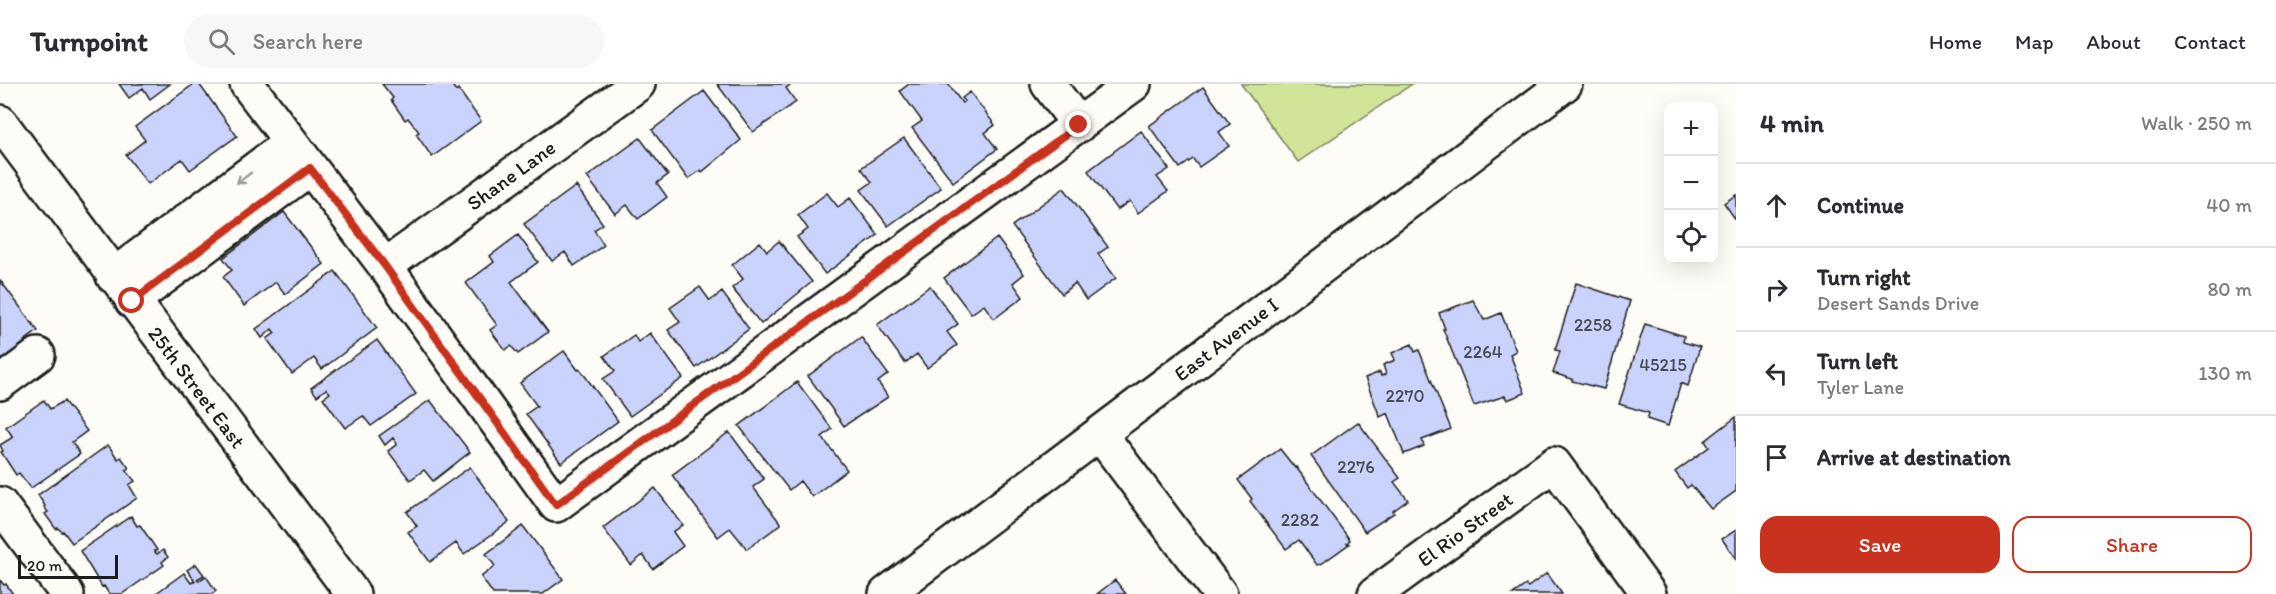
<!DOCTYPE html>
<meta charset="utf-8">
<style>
:root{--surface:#fff;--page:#f7f7f7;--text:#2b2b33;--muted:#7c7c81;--line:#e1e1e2;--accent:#c8321e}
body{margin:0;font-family:Itim,sans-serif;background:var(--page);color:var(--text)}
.controls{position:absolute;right:18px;top:18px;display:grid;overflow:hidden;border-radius:12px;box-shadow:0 6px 24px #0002}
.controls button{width:54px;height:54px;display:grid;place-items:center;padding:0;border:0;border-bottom:2px solid var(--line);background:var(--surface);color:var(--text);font:30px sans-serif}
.scale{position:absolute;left:18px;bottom:15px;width:100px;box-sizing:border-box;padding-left:6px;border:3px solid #1c1c1c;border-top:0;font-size:16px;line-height:21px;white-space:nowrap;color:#1c1c1c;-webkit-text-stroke:4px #fdfcf7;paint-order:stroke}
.stop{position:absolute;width:18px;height:18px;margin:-14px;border:4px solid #c8321e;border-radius:50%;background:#fff}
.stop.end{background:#c8321e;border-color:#fff;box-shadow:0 2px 6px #0008}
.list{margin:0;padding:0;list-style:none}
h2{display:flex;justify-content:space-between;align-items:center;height:78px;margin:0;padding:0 24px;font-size:26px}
h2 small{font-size:20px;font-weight:400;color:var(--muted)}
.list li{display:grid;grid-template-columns:39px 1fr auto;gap:18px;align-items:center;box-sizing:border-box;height:84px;padding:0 24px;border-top:2px solid var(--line)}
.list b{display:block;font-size:22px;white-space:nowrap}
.list p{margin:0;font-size:20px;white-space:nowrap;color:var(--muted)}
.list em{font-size:20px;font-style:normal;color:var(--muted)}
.actions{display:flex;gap:12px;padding:18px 24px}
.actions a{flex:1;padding:14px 0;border:2px solid var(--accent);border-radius:18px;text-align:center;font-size:21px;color:var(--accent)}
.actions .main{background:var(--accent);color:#fff}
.icon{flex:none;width:33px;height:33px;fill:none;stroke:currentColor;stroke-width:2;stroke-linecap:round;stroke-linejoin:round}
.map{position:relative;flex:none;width:1736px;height:510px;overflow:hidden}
header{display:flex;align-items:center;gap:36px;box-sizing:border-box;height:84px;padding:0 30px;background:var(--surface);border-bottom:2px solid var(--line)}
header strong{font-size:28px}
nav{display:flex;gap:33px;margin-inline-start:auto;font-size:21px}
.search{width:420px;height:54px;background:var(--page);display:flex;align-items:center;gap:15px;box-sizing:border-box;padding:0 21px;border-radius:33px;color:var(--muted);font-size:22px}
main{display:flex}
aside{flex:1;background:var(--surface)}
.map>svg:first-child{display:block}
.green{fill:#d1e498;stroke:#76805a;stroke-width:1.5}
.building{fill:#cad3fb;stroke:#1c1c1c;stroke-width:1.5}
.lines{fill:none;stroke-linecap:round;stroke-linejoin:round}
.minor-casing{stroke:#1c1c1c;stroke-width:38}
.tertiary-casing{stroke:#1c1c1c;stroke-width:38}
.secondary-casing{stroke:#1c1c1c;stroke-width:38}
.minor{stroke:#fdfcf7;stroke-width:33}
.tertiary{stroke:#fdfcf7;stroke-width:33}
.secondary{stroke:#fdfcf7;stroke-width:33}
.oneway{stroke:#989794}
.route{stroke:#c8321e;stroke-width:8}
.labels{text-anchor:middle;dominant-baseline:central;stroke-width:5;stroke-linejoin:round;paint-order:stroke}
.number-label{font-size:18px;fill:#484a54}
.street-label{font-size:21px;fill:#1c1c1c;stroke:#fdfcf7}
</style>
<header>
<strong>Turnpoint</strong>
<div class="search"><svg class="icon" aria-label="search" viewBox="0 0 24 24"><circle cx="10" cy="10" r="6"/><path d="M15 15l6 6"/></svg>Search here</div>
<nav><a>Home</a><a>Map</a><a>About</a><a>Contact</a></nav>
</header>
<main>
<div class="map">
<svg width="1736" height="510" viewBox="0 0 1736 510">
<rect width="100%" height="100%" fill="#fdfcf7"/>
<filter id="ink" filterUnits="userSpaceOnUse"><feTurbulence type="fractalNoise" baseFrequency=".0167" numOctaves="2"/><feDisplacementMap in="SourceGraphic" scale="12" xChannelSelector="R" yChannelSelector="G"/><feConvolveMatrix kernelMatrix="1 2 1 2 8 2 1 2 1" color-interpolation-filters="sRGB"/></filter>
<g filter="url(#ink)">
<path class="green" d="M 1241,0 L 1412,0 L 1298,78 Z"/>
<path class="building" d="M 119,0 L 170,0 L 150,15 L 143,4 L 129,14 Z
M 194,0 L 199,0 L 237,52 L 190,86 L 182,75 L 148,100 L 126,71 L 145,56 L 135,43 Z
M 382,0 L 451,0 L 456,7 L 458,5 L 481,37 L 432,73 L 416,50 L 419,48 L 408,34 L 405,36 L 391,16 L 393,14 Z
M 717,0 L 792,0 L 786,4 L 796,18 L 753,48 Z
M 909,0 L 948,0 L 962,19 L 965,17 L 962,14 L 970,8 L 995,41 L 985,49 L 997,65 L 953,98 L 912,44 L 922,37 L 900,7 Z
M 1203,3 L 1230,40 L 1219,48 L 1229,62 L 1199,83 L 1193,75 L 1180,84 L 1149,42 Z
M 704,7 L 741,56 L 702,88 L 701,86 L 688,95 L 652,46 Z
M 1141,47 L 1169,85 L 1157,93 L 1168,107 L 1138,129 L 1130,117 L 1117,126 L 1088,87 Z
M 640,54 L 668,91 L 657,99 L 667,113 L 638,135 L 627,121 L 615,130 L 587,93 Z
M 904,54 L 941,104 L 888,142 L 861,106 L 872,98 L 861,84 Z
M 576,102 L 603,140 L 594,146 L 604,161 L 574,182 L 565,168 L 552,177 L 524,140 Z
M 1064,104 L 1108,163 L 1098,170 L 1116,194 L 1086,216 L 1075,199 L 1062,210 L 1012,142 Z
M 827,109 L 838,123 L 850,114 L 878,151 L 825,190 L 797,153 L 808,145 L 798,131 Z
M 1736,111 L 1736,136 L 1724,119 Z
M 284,128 L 324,180 L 285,210 L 276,198 L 244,222 L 223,193 L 232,186 L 223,174 Z
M 518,151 L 538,178 L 511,198 L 548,248 L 518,270 L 511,262 L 505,266 L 490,246 L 497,241 L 466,199 L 494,178 L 490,172 Z
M 997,154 L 1024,190 L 1013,199 L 1023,213 L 994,235 L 984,221 L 971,230 L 944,194 Z
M 779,157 L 812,198 L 761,240 L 732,204 L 743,195 L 732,181 L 760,158 L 767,167 Z
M 335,187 L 377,244 L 322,285 L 314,274 L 292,290 L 267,255 L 275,249 L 272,245 L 262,254 L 256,245 Z
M 0,196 L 38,247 L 24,257 L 26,259 L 0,278 Z
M 1576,199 L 1630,217 L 1604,305 L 1572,297 L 1572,295 L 1553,289 L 1560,267 L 1555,266 Z
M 930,202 L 958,240 L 947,248 L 957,261 L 927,284 L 917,270 L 905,279 L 877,241 Z
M 700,203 L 710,217 L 722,208 L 749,245 L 696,284 L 668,246 L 680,238 L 670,224 Z
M 1473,216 L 1484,236 L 1501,229 L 1516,267 L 1510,270 L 1525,309 L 1507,316 L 1505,312 L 1474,322 L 1443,245 L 1445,245 L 1439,229 Z
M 1645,240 L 1684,252 L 1683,258 L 1700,263 L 1688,302 L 1681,299 L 1668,342 L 1647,335 L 1649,329 L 1619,320 Z
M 650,249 L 683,294 L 630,332 L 603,295 L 615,287 L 604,272 L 634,251 L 638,258 Z
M 861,253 L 888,290 L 878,298 L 888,313 L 844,342 L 808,292 Z
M 377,256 L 416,310 L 371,342 L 363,332 L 345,344 L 323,314 L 330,309 L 326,305 L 317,312 L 311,304 Z
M 1412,260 L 1415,268 L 1419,266 L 1451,345 L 1422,356 L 1424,362 L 1404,370 L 1388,329 L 1380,333 L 1365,294 L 1380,288 L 1381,292 L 1386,290 L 1383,281 L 1395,276 L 1392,269 Z
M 564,267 L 578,286 L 580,285 L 618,337 L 561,379 L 526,330 L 537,322 L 520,299 Z
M 797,298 L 832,345 L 822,353 L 847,386 L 812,413 L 800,397 L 789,406 L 739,342 Z
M 44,316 L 50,325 L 64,317 L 87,347 L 72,358 L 80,370 L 31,404 L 19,389 L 16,391 L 1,368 L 3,367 L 0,361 L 13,353 L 6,343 Z
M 430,316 L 470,368 L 433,397 L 424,386 L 410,396 L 388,367 L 397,360 L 393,354 L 385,361 L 379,352 Z
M 1736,333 L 1736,407 L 1711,425 L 1691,401 L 1687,404 L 1675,388 L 1709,363 L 1705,357 Z
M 1358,338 L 1400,394 L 1394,398 L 1408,416 L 1393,427 L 1394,429 L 1365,448 L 1311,372 Z
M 729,348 L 764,395 L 753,403 L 781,440 L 747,465 L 730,444 L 718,453 L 672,391 Z
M 108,361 L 118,375 L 121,373 L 129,384 L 126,386 L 135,397 L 129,401 L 137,414 L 72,459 L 63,447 L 62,448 L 58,444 L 56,445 L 45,430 L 48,428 L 44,423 L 45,422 L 38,411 Z
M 1280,365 L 1295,384 L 1296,383 L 1350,456 L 1347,459 L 1349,460 L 1321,480 L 1317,481 L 1299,456 L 1286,465 L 1250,417 L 1252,415 L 1238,396 Z
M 470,383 L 509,438 L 464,470 L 456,459 L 430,478 L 408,448 L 417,442 L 407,428 Z
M 655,404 L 683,441 L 673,448 L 683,462 L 653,485 L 643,471 L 631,481 L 603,444 Z
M 131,432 L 137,442 L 140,441 L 157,466 L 154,467 L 157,470 L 163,466 L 168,473 L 162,478 L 164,481 L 122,510 L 109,510 L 104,502 L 102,503 L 80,467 Z
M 523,442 L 563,495 L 543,510 L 493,510 L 481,493 L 495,482 L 486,470 Z
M 1736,446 L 1736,475 L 1722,455 Z
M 196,480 L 204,491 L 197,495 L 198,497 L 206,492 L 216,507 L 212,510 L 155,510 L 184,489 L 191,499 L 195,497 L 187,486 Z
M 1547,489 L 1562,510 L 1513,510 L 1526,501 L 1528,503 Z
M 0,496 L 4,501 L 6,500 L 13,510 L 0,510 Z
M 1115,496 L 1126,510 L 1097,510 Z"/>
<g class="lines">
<defs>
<path id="minor" d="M 247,0 L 385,182 L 556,421 L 1134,0
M 1048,0 L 1079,41
M 385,182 L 638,0
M 113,192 L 290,59
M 132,217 L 310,84
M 0,299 L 38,271
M 1100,350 L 1220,510
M 0,420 L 67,510
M 1375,510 L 1554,380 L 1649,510"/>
<path id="tertiary" d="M 0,38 L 353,510"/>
<path id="secondary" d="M 886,510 L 1565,0"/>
</defs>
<use href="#minor" class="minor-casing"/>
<use href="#tertiary" class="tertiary-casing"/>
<use href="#secondary" class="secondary-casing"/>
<use href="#minor" class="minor"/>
<use href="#tertiary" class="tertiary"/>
<use href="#secondary" class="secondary"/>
</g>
<defs><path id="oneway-shaft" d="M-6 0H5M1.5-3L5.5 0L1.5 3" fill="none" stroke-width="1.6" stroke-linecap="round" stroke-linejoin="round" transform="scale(1.5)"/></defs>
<use class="oneway" href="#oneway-shaft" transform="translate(244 94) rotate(143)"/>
</g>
<g class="lines" filter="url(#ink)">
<path class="route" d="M 132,217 L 310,84 L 385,182 L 556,421 L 1079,41"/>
</g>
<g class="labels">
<g class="number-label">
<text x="1593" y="241">2258</text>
<text x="1483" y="268">2264</text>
<text x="1663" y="281">45215</text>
<text x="1405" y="312">2270</text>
<text x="1356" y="383">2276</text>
<text x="1300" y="436">2282</text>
</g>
<g class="street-label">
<text transform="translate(511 91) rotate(-36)">Shane Lane</text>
<text transform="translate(1226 255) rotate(-37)">East Avenue I</text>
<text transform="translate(197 303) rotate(53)">25th Street East</text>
<text transform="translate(1465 445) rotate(-36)">El Rio Street</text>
</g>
</g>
</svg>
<div class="controls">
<button>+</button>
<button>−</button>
<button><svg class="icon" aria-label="locate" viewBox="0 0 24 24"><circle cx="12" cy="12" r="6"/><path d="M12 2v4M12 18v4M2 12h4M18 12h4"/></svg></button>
</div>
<div class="scale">20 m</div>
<div class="stop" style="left:132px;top:217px"></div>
<div class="stop end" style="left:1079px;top:41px"></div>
</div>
<aside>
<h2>4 min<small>Walk · 250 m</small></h2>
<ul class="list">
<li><svg class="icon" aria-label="ahead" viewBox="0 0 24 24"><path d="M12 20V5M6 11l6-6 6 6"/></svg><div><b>Continue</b></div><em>40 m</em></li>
<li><svg class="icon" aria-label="right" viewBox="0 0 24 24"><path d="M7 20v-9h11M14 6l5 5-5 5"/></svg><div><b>Turn right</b><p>Desert Sands Drive</p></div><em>80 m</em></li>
<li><svg class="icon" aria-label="left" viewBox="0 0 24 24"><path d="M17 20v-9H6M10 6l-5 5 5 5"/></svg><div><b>Turn left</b><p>Tyler Lane</p></div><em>130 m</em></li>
<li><svg class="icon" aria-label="arrive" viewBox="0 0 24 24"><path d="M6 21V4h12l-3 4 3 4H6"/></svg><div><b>Arrive at destination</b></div></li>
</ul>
<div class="actions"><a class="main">Save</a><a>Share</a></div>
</aside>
</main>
